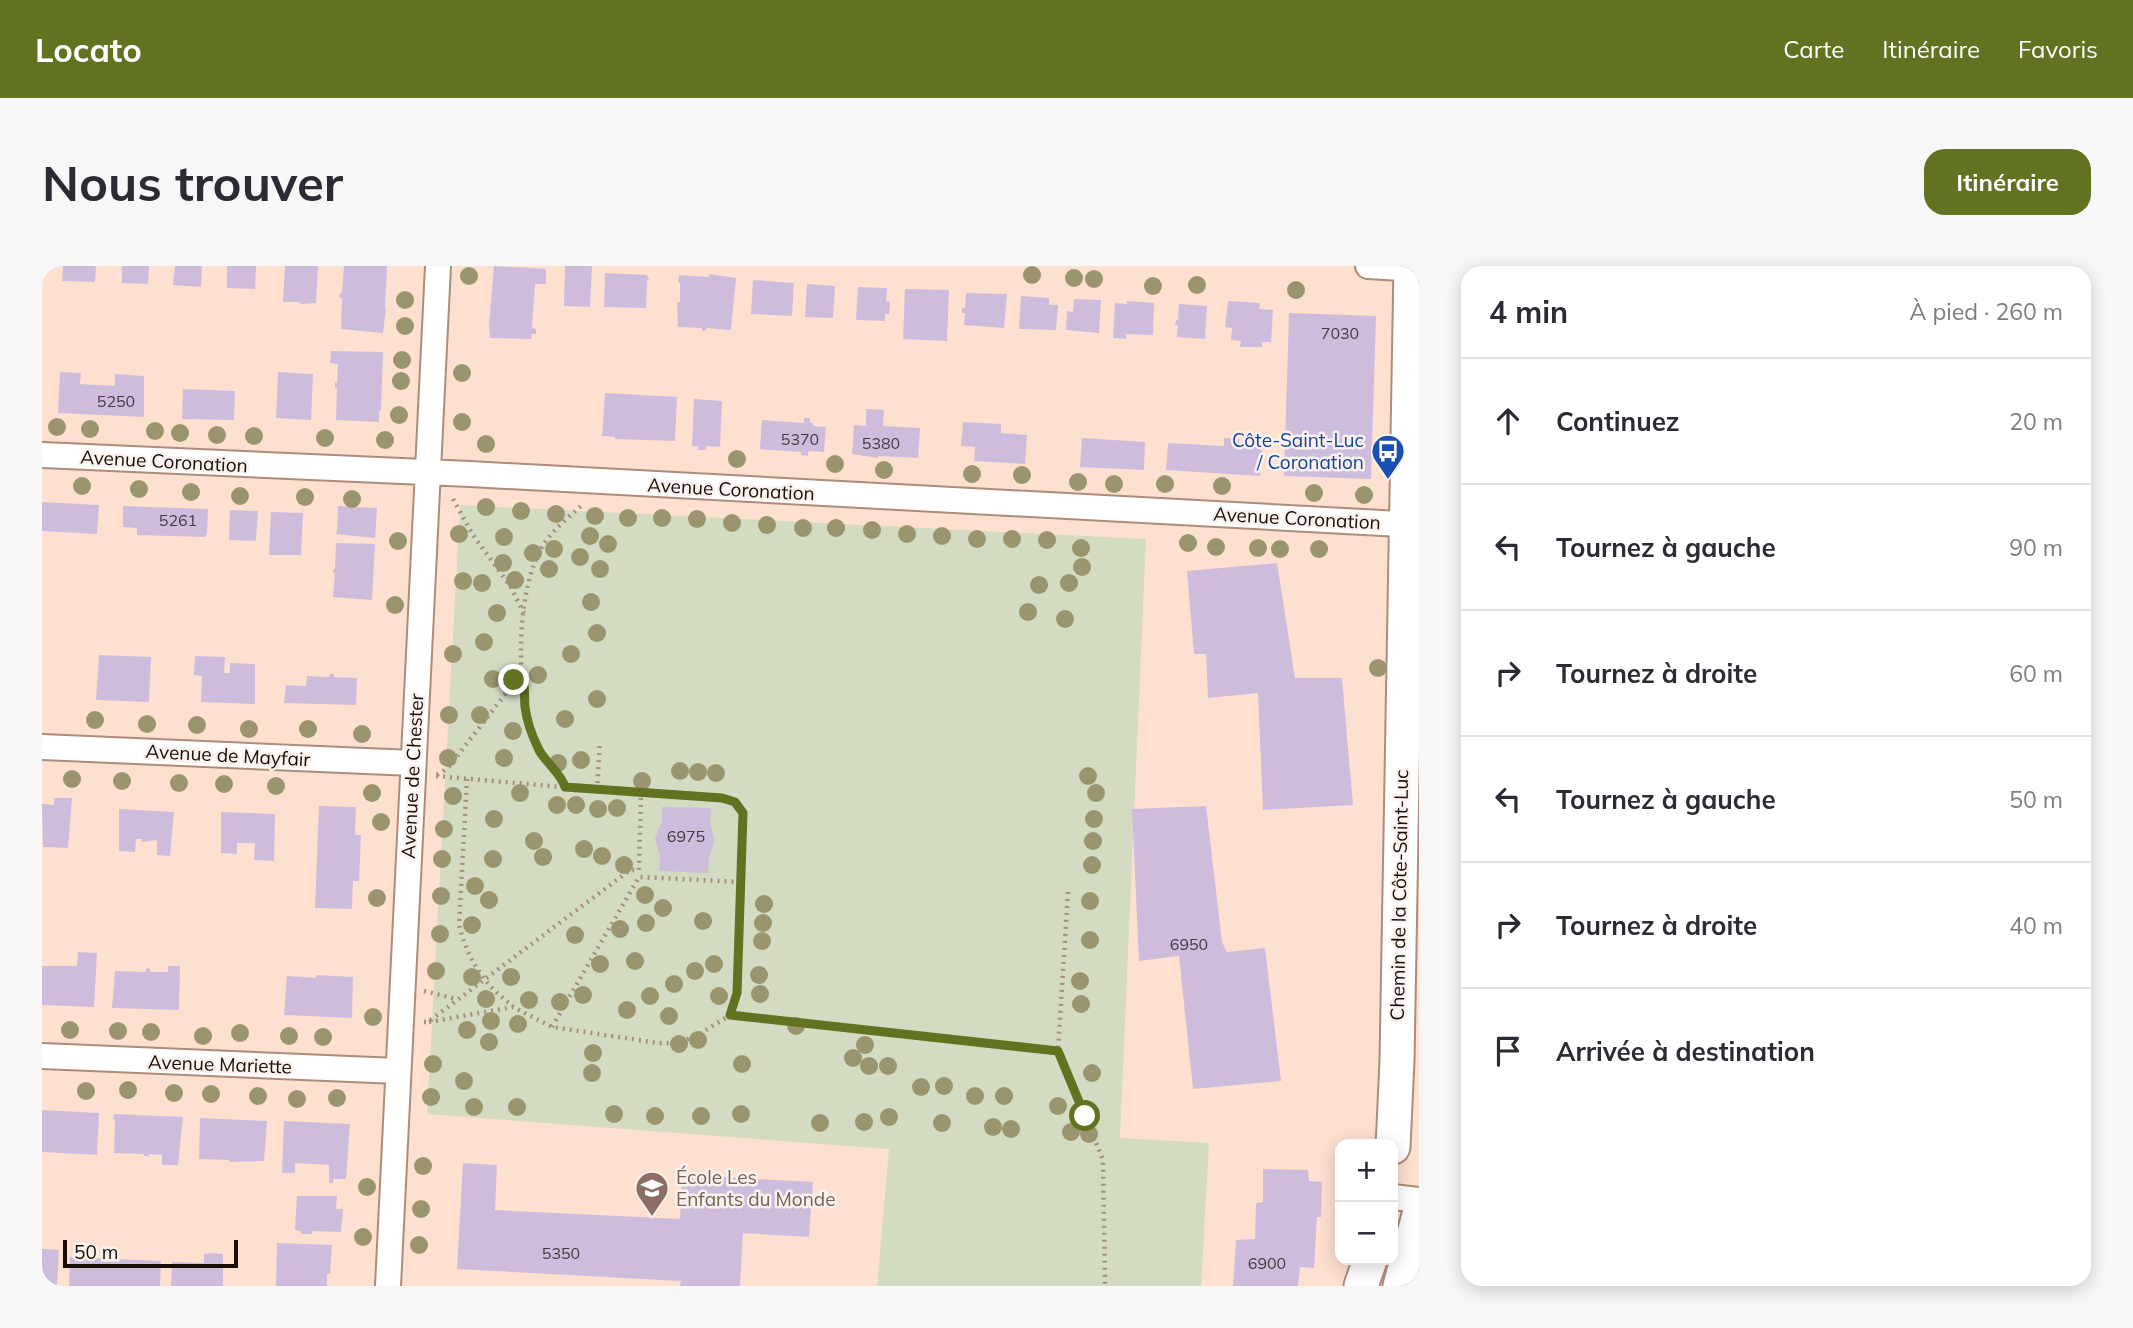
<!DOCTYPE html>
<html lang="fr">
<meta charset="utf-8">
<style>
:root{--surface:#fff;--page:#f7f7f7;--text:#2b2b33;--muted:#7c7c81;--line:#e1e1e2;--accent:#617321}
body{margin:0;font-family:Mulish,sans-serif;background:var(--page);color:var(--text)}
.controls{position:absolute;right:21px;bottom:21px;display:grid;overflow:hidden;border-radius:14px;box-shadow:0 4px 18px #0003}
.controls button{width:63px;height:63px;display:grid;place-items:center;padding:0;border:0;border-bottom:2px solid var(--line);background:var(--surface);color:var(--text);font:35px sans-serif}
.scale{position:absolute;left:21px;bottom:18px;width:175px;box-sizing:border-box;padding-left:7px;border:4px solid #190d06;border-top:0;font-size:19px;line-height:24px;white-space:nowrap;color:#190d06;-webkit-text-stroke:5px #faf2ee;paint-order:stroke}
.stop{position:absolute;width:21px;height:21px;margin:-16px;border:5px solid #617321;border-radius:50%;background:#fff}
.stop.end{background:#617321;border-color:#fff;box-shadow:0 2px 7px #0008}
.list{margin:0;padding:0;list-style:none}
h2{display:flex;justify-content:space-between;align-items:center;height:91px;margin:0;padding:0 28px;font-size:30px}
h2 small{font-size:23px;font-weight:400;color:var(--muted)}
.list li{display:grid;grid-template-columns:46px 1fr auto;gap:21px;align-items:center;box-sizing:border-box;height:126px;padding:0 28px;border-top:2px solid var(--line)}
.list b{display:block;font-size:26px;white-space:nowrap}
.list em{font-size:23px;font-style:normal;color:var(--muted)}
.icon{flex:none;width:38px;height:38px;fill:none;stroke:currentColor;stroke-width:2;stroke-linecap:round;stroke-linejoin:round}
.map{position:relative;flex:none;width:1377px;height:1020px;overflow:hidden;border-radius:21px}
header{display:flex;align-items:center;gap:42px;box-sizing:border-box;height:98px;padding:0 35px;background:var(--accent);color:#fff}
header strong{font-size:33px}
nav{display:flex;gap:38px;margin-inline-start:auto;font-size:24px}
.intro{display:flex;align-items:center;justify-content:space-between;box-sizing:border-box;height:168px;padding:0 42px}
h1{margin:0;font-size:49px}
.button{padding:18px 32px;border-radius:21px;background:var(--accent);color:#fff;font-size:24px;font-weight:700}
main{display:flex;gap:42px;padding:0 42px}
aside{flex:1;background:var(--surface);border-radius:21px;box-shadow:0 4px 18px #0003}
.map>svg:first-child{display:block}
.green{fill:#d3dcc3}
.building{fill:#cebcdd}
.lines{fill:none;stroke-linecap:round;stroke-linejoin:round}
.minor-casing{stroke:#ae8c79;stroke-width:28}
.secondary-casing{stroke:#ae8c79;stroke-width:37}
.path{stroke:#a58e82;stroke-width:4.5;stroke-dasharray:2 5;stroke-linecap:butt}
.minor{stroke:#fff;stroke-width:24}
.secondary{stroke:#fff;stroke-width:33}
.tree{fill:#9a956e}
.route{stroke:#617321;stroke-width:9}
.labels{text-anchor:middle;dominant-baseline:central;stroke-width:5;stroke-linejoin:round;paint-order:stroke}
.number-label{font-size:16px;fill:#46393c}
.transit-label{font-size:19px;fill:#164399;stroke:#faf2ee;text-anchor:end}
.street-label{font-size:19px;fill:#190d06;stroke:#faf2ee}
.education-label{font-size:19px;fill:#785e54;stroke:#faf2ee;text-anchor:start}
</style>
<header>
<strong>Locato</strong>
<nav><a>Carte</a><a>Itinéraire</a><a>Favoris</a></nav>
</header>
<div class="intro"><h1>Nous trouver</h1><a class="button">Itinéraire</a></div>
<main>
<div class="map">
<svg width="1377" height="1020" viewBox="0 0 1377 1020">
<rect width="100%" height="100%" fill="#fee0d0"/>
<path class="green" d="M 418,239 L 1104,273 L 1078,872 L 1167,877 L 1159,1020 L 835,1020 L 847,883 L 385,848 Z"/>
<path class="building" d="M 21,0 L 54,0 L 53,16 L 20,15 Z
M 80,0 L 107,0 L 106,18 L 80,17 Z
M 133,0 L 160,0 L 159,21 L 131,19 Z
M 185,0 L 214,0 L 213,23 L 185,22 Z
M 243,0 L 276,0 L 274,37 L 259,38 L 258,36 L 241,36 Z
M 302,0 L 345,0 L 343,42 L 344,42 L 341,67 L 299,63 L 300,32 L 297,32 L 298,27 L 300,27 Z
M 452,0 L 504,3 L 504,18 L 493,18 L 490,62 L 494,63 L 494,68 L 490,68 L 489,73 L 448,72 L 447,59 Z
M 523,0 L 550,0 L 548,41 L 522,40 Z
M 563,7 L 605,9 L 607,14 L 605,14 L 604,42 L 562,41 Z
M 667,8 L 694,12 L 689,64 L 665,62 L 663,65 L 660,65 L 660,62 L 636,61 L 635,36 L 638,36 L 638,17 L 636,17 L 637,9 L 667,11 Z
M 711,14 L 752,17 L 750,50 L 709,48 Z
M 765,18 L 793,20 L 791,52 L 763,51 Z
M 816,21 L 845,22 L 844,35 L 848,36 L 847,48 L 843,48 L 843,55 L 814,54 Z
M 863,23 L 907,24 L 905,75 L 861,73 Z
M 924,27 L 965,28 L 962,62 L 922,59 L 923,47 L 920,47 L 920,42 L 923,42 Z
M 979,30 L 1007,32 L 1007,39 L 1016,39 L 1014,64 L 977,63 Z
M 1032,33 L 1059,34 L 1057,67 L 1024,64 L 1025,45 L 1031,46 Z
M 1085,35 L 1112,37 L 1111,69 L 1084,68 L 1084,73 L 1071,72 L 1073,37 L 1085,38 Z
M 1186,35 L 1218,37 L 1217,43 L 1231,44 L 1229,76 L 1220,76 L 1220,81 L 1198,81 L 1199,75 L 1189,74 L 1190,62 L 1183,61 Z
M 1137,38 L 1165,40 L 1163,73 L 1135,71 L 1136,59 L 1133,59 L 1134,54 L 1136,54 Z
M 1247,47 L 1334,50 L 1329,213 L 1242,210 Z
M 289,85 L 341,86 L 339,145 L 337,145 L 337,156 L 294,154 L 295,122 L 293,122 L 293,116 L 295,117 L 296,98 L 288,97 Z
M 18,106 L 39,107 L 38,118 L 73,120 L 73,108 L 102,110 L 102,151 L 16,147 Z
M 236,106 L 271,108 L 269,154 L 234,152 Z
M 141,123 L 193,125 L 192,154 L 140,153 Z
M 563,127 L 635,131 L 633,175 L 573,173 L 573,171 L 560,170 Z
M 652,133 L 680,135 L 678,181 L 664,180 L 664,184 L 656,184 L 656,180 L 650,180 Z
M 824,143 L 842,144 L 841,160 L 878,162 L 876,192 L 836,190 L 836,192 L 810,188 L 812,159 L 824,160 Z
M 762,152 L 768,152 L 768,157 L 771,157 L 771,160 L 784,161 L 782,186 L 769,185 L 766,186 L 766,190 L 759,189 L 759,186 L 718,183 L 720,154 L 762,157 Z
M 921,156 L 959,158 L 959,167 L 985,169 L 983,198 L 932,195 L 933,181 L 919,180 Z
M 1040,172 L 1103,176 L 1102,204 L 1038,201 Z
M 1182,172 L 1197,173 L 1197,181 L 1220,181 L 1218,210 L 1124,204 L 1126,177 L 1182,180 Z
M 0,236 L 57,239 L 55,268 L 0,265 Z
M 81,240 L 166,243 L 165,267 L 163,271 L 95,269 L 95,262 L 81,261 Z
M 296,240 L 335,242 L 333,272 L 293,268 L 295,266 Z
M 188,244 L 216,245 L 214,275 L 187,274 Z
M 229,246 L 261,247 L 259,289 L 227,289 Z
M 294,277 L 333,278 L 330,334 L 291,331 L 293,307 L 290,306 L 293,302 Z
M 1235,297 L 1253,412 L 1300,412 L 1311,539 L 1221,544 L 1216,427 L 1166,432 L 1164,388 L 1152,388 L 1145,305 Z
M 57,389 L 109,391 L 107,436 L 54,434 Z
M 153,390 L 183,391 L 182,407 L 188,407 L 188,397 L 213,398 L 213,438 L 159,436 L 160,410 L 152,409 Z
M 288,408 L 292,408 L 292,411 L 315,412 L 314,439 L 242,437 L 244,419 L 264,420 L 265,410 L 287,411 Z
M 12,532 L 30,532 L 26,582 L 1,581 L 0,538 L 12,539 Z
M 277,540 L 314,541 L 313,569 L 319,569 L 317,615 L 311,615 L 310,643 L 273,642 Z
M 1164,540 L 1180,676 L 1185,686 L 1223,682 L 1239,815 L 1151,823 L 1137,690 L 1097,695 L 1090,543 Z
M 620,541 L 669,542 L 668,557 L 673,575 L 667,591 L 666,607 L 617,605 L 618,590 L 613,572 L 620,555 Z
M 77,543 L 132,546 L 128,590 L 115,589 L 115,574 L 100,576 L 100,573 L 94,573 L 93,586 L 77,585 Z
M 179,546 L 233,548 L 232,595 L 212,594 L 213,577 L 195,577 L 195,588 L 179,587 Z
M 36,686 L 55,687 L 52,741 L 0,739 L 0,700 L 35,700 Z
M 126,700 L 138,700 L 137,744 L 70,742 L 73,705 L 103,706 L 105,702 L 108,703 L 108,706 L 126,706 Z
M 275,709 L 311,711 L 310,752 L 242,749 L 245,710 L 274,712 Z
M 0,844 L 57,847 L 55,889 L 0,886 Z
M 72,848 L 141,851 L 136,899 L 120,899 L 120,889 L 107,888 L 107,890 L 102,890 L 102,888 L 72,887 L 73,853 L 71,854 Z
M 158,852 L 225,855 L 222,895 L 187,896 L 187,894 L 157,893 Z
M 242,855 L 308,858 L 304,913 L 291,913 L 291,917 L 287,917 L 287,899 L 253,897 L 253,907 L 240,907 Z
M 421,897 L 455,899 L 453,944 L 638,953 L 640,909 L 771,916 L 767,971 L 701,967 L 698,1020 L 638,1020 L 639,1015 L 415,1003 Z
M 1221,903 L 1266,904 L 1267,915 L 1280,916 L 1279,951 L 1275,951 L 1272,1002 L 1258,1001 L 1256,1020 L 1191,1020 L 1194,974 L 1213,973 L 1214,937 L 1221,936 Z
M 255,930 L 295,930 L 294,943 L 301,943 L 299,966 L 270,965 L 270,968 L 259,968 L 259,965 L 253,964 Z
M 235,977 L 290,979 L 288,1008 L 285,1008 L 285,1020 L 234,1020 Z
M 0,983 L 17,984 L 15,1020 L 0,1020 Z
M 169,987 L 181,988 L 181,1020 L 129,1020 L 130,996 L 162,997 L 162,988 Z
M 28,991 L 119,995 L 118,1020 L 27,1020 Z"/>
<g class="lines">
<defs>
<path id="minor" d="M 1326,0 L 1377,3
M 0,189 L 428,208 L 1377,259
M 0,481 L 371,497
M 0,790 L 356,805
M 1351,931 L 1377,934
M 346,1020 L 396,0"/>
<path id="secondary" d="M 1351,881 L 1355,795 L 1369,0
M 1319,1020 L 1328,994
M 1358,1020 L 1377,949"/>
</defs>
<use href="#minor" class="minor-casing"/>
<use href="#secondary" class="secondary-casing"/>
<path class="path" d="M 411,233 L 431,269 L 468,320 L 482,347
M 395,509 L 406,502 L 468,422 L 472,414 L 479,408
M 394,510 L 599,528 L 680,532 L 693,536 L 701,547 L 701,559 L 695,727 L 688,749 L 1016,784
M 425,513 L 417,659 C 426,694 442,719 471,740
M 523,521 C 519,507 499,490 492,471 C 473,423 473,321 503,276 C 513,262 528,250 541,238
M 555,524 L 558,476
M 1026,626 L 1016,784 L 1061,894 L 1063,1020
M 382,725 L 414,733
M 382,756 L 386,756 L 588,604 L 597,604 L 599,528
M 387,756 L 471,741 L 510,761 L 616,777 L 636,777 L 656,769 L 688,749
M 510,761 L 597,611 L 699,616"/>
<use href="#minor" class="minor"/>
<use href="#secondary" class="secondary"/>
</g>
<g class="tree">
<circle cx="990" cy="9" r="9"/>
<circle cx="427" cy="10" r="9"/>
<circle cx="1032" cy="12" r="9"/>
<circle cx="1052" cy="13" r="9"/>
<circle cx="1155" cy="19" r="9"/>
<circle cx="1111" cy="20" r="9"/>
<circle cx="1254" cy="24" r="9"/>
<circle cx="363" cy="34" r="9"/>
<circle cx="363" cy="60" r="9"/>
<circle cx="360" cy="94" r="9"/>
<circle cx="420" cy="107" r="9"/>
<circle cx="359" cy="115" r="9"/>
<circle cx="357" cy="149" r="9"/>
<circle cx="420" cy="156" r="9"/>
<circle cx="15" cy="161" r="9"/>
<circle cx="48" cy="163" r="9"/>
<circle cx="113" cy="165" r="9"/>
<circle cx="138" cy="167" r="9"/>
<circle cx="175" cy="169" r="9"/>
<circle cx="212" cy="170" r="9"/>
<circle cx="283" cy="172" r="9"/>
<circle cx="343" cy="174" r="9"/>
<circle cx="444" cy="178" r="9"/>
<circle cx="695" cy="193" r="9"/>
<circle cx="793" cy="198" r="9"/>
<circle cx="842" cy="204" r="9"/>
<circle cx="930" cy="208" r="9"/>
<circle cx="980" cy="209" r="9"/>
<circle cx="1036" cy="216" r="9"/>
<circle cx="1072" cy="218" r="9"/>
<circle cx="1123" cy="218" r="9"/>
<circle cx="40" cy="220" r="9"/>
<circle cx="1180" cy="220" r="9"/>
<circle cx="97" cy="223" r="9"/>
<circle cx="149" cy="226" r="9"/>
<circle cx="1272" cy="227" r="9"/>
<circle cx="1322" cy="229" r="9"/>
<circle cx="198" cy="230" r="9"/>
<circle cx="263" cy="231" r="9"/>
<circle cx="310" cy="233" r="9"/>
<circle cx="444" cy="241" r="9"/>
<circle cx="479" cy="245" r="9"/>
<circle cx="514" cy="248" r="9"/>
<circle cx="553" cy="250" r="9"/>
<circle cx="586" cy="252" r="9"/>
<circle cx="620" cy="252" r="9"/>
<circle cx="655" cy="253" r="9"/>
<circle cx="690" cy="257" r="9"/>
<circle cx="725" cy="259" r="9"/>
<circle cx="761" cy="262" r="9"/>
<circle cx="794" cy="262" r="9"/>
<circle cx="830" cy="264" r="9"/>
<circle cx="417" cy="268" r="9"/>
<circle cx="865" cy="268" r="9"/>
<circle cx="548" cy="270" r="9"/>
<circle cx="900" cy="270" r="9"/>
<circle cx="462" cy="271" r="9"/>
<circle cx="935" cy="273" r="9"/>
<circle cx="970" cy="273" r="9"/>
<circle cx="1005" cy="274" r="9"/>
<circle cx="356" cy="275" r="9"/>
<circle cx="1146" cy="277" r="9"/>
<circle cx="566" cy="278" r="9"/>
<circle cx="1174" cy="281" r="9"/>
<circle cx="1039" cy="282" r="9"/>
<circle cx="1216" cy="282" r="9"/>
<circle cx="512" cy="283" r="9"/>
<circle cx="1238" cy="283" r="9"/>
<circle cx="1277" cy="283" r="9"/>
<circle cx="491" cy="287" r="9"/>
<circle cx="538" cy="291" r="9"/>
<circle cx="461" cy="297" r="9"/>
<circle cx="1040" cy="301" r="9"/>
<circle cx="507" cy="303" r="9"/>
<circle cx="558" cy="303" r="9"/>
<circle cx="473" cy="314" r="9"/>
<circle cx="421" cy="315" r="9"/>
<circle cx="440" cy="317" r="9"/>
<circle cx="1027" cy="317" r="9"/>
<circle cx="997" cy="319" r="9"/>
<circle cx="549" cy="336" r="9"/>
<circle cx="353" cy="339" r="9"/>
<circle cx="986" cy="346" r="9"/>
<circle cx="455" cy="347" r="9"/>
<circle cx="1023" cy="353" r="9"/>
<circle cx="555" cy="367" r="9"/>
<circle cx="442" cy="376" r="9"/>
<circle cx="411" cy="388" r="9"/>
<circle cx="529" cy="388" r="9"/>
<circle cx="1336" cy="402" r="9"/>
<circle cx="496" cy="409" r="9"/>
<circle cx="451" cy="413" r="9"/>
<circle cx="555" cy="433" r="9"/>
<circle cx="407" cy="449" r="9"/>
<circle cx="438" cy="449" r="9"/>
<circle cx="523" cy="453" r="9"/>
<circle cx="53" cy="454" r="9"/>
<circle cx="105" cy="458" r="9"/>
<circle cx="155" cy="459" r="9"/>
<circle cx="207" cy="463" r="9"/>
<circle cx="266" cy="463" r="9"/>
<circle cx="471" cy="465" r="9"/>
<circle cx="320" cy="468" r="9"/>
<circle cx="406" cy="492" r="9"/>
<circle cx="462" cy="492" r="9"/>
<circle cx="539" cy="494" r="9"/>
<circle cx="516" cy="497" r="9"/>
<circle cx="638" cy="505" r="9"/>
<circle cx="656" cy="506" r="9"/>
<circle cx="674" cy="507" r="9"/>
<circle cx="1046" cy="510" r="9"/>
<circle cx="30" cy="513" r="9"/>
<circle cx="80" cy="515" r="9"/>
<circle cx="600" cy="515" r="9"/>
<circle cx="137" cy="517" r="9"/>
<circle cx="182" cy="518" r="9"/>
<circle cx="234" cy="520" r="9"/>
<circle cx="330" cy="527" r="9"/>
<circle cx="478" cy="527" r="9"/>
<circle cx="1054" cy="527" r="9"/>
<circle cx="411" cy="530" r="9"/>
<circle cx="515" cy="539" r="9"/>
<circle cx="534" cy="539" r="9"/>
<circle cx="575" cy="542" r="9"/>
<circle cx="556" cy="543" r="9"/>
<circle cx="452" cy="553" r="9"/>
<circle cx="1052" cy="553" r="9"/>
<circle cx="339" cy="556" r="9"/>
<circle cx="402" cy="563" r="9"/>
<circle cx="492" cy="575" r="9"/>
<circle cx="1051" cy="575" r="9"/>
<circle cx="542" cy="583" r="9"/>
<circle cx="560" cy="590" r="9"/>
<circle cx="501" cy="591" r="9"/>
<circle cx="400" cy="593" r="9"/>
<circle cx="451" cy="593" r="9"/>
<circle cx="582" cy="599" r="9"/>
<circle cx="1050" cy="599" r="9"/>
<circle cx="433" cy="620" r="9"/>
<circle cx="603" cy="629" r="9"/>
<circle cx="399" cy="630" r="9"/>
<circle cx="335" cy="632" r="9"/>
<circle cx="447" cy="634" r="9"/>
<circle cx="1048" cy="635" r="9"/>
<circle cx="722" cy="638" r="9"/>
<circle cx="621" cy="642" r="9"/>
<circle cx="661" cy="655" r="9"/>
<circle cx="604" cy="657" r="9"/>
<circle cx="721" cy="657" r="9"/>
<circle cx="430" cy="659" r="9"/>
<circle cx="578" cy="663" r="9"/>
<circle cx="398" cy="668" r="9"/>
<circle cx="533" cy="669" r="9"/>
<circle cx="1048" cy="674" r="9"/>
<circle cx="720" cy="675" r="9"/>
<circle cx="593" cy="695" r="9"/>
<circle cx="558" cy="698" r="9"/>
<circle cx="672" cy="698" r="9"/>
<circle cx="394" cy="705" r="9"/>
<circle cx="653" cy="705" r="9"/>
<circle cx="717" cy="709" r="9"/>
<circle cx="430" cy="711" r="9"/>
<circle cx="469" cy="711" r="9"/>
<circle cx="1038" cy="715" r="9"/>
<circle cx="632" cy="718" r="9"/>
<circle cx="718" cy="728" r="9"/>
<circle cx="541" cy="729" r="9"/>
<circle cx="608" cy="730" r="9"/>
<circle cx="677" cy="730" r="9"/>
<circle cx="444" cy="733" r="9"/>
<circle cx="487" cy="734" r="9"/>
<circle cx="518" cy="736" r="9"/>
<circle cx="1039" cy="738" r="9"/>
<circle cx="585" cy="744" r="9"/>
<circle cx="627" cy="750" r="9"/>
<circle cx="331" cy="751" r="9"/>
<circle cx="449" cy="755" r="9"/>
<circle cx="476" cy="758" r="9"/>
<circle cx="754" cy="760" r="9"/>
<circle cx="28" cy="764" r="9"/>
<circle cx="425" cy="764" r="9"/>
<circle cx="76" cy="765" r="9"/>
<circle cx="109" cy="766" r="9"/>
<circle cx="198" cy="767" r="9"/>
<circle cx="161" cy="770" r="9"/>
<circle cx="247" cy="770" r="9"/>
<circle cx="281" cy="771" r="9"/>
<circle cx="656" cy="774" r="9"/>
<circle cx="447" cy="776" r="9"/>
<circle cx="637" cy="778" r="9"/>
<circle cx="823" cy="779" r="9"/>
<circle cx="551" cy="787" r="9"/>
<circle cx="811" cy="792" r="9"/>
<circle cx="391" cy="798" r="9"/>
<circle cx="700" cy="798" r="9"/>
<circle cx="827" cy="800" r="9"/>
<circle cx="846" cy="800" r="9"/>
<circle cx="550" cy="807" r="9"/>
<circle cx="1050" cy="807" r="9"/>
<circle cx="422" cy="815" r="9"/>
<circle cx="902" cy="820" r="9"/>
<circle cx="879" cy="821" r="9"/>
<circle cx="86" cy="824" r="9"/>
<circle cx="44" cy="825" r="9"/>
<circle cx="132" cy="827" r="9"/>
<circle cx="169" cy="828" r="9"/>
<circle cx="216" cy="830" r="9"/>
<circle cx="933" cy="830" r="9"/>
<circle cx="962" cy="830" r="9"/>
<circle cx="389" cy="831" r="9"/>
<circle cx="295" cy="832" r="9"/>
<circle cx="255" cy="833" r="9"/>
<circle cx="1016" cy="840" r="9"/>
<circle cx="432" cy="841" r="9"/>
<circle cx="475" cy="841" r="9"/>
<circle cx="1046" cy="845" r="9"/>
<circle cx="572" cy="848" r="9"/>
<circle cx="699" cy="848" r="9"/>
<circle cx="613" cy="850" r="9"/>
<circle cx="659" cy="850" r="9"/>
<circle cx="847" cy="851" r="9"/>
<circle cx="822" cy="856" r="9"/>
<circle cx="778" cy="857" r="9"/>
<circle cx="900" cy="857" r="9"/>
<circle cx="951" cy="861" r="9"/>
<circle cx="969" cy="863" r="9"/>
<circle cx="1029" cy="866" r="9"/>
<circle cx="1047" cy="868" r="9"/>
<circle cx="381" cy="900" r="9"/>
<circle cx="325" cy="921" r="9"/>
<circle cx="379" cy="943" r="9"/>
<circle cx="321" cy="971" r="9"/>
<circle cx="377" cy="979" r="9"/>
</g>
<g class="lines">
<path class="route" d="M 472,414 L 479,408 C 484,418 482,430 483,441 C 485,456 491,472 497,484 C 504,497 519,507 523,521 L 680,532 L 693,536 L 701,547 L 695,727 L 688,749 L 1016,785 L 1043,850"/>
</g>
<defs>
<symbol id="bus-pin" viewBox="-11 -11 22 30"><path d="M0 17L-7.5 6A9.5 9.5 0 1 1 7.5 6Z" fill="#1a4fb4" stroke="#faf2ee"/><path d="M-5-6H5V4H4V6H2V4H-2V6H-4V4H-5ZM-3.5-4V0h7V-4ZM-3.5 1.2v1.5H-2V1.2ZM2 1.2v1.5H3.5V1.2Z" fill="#fff"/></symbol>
<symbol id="school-pin" viewBox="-11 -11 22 30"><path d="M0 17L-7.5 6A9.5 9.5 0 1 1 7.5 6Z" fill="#8d6e63" stroke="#faf2ee"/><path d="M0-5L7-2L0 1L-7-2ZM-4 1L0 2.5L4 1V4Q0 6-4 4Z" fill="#fff"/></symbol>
</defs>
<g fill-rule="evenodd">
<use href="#bus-pin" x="1327" y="166" width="38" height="52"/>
<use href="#school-pin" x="591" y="903" width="38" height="52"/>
</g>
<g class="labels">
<g class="number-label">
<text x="1298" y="67">7030</text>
<text x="74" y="135">5250</text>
<text x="758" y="173">5370</text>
<text x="839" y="177">5380</text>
<text x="136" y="254">5261</text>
<text x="644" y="570">6975</text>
<text x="1147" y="678">6950</text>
<text x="519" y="987">5350</text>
<text x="1225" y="997">6900</text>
</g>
<g class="transit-label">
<text x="1322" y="174">Côte-Saint-Luc<tspan x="1322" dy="22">/ Coronation</tspan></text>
</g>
<g class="street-label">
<text transform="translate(122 195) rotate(3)">Avenue Coronation</text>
<text transform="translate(689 223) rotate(3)">Avenue Coronation</text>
<text transform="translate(1255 252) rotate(3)">Avenue Coronation</text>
<text transform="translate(186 489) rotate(3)">Avenue de Mayfair</text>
<text transform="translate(370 510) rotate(-87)">Avenue de Chester</text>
<text transform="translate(1357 629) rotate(-89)">Chemin de la Côte-Saint-Luc</text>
<text transform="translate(178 798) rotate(2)">Avenue Mariette</text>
</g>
<g class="education-label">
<text x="634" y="911">École Les<tspan x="634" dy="22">Enfants du Monde</tspan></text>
</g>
</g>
</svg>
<div class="controls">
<button>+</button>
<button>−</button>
</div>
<div class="scale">50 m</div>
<div class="stop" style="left:1043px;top:850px"></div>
<div class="stop end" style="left:472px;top:414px"></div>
</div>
<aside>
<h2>4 min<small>À pied · 260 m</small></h2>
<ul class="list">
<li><svg class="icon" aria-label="ahead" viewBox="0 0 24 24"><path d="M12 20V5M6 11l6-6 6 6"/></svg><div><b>Continuez</b></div><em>20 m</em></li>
<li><svg class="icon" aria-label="left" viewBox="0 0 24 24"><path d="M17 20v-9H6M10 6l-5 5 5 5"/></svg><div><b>Tournez à gauche</b></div><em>90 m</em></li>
<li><svg class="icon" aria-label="right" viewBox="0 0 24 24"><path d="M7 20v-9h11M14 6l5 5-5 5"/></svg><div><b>Tournez à droite</b></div><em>60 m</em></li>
<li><svg class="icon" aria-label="left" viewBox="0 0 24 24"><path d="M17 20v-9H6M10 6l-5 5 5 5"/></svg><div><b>Tournez à gauche</b></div><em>50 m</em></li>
<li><svg class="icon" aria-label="right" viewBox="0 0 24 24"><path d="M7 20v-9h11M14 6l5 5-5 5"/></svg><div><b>Tournez à droite</b></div><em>40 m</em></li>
<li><svg class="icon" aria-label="arrive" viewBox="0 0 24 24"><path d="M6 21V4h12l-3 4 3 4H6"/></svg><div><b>Arrivée à destination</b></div></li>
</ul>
</aside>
</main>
